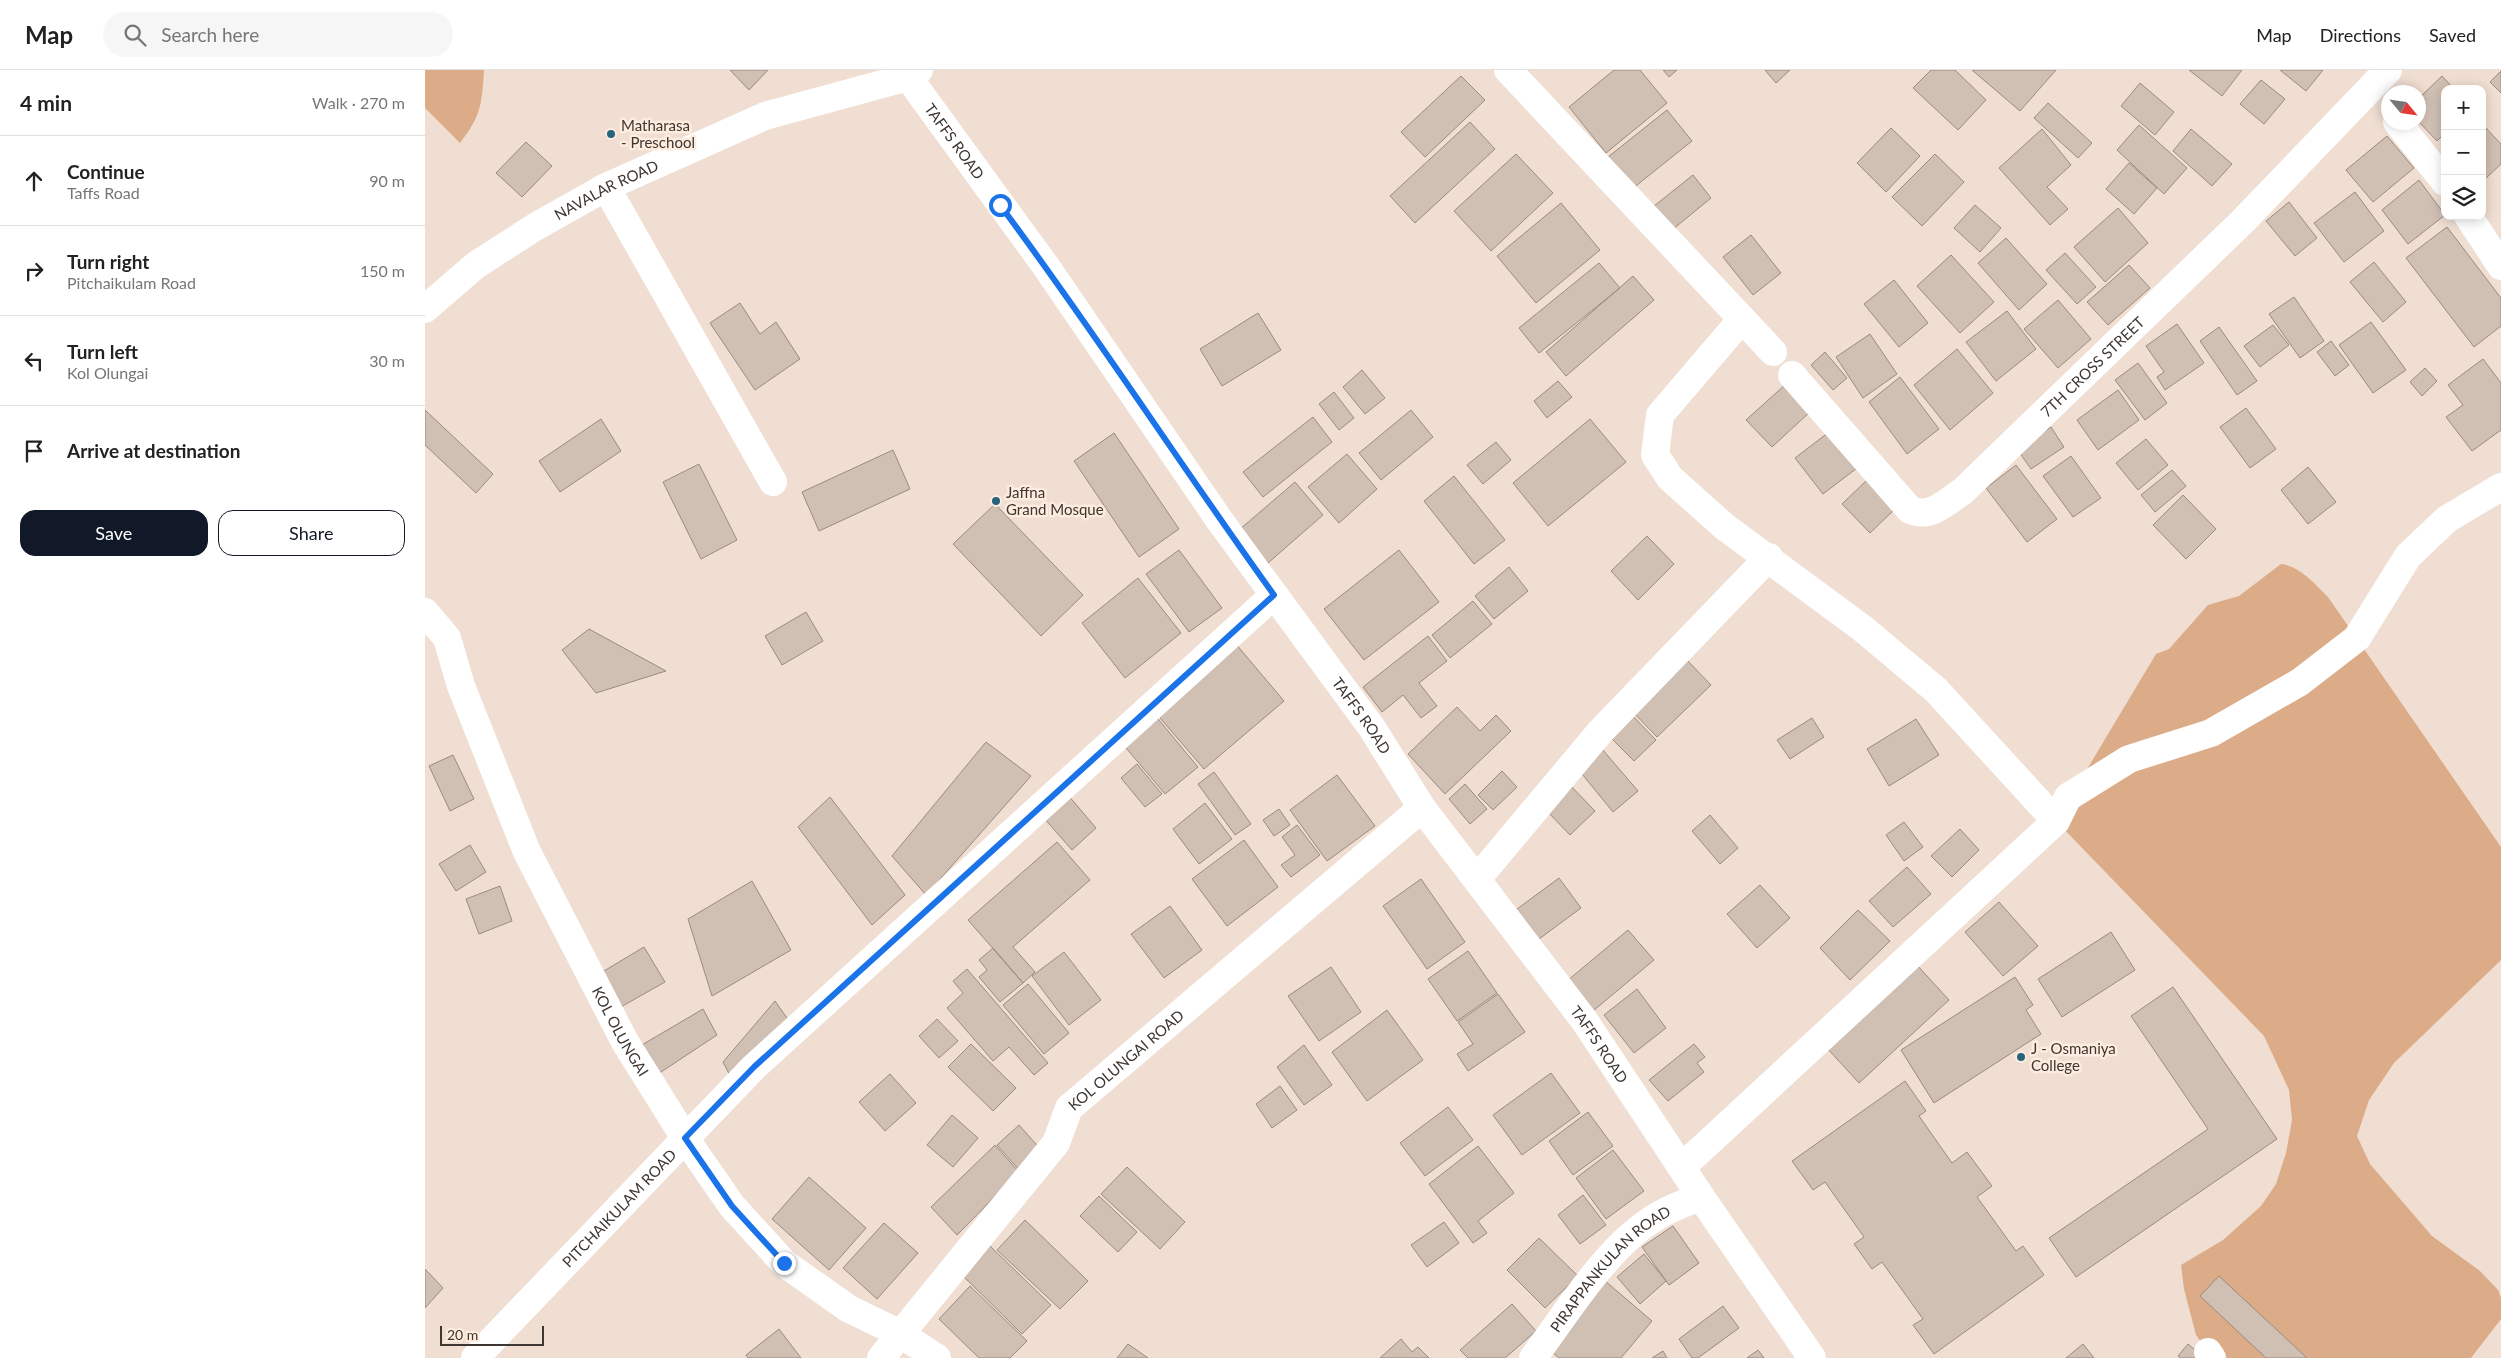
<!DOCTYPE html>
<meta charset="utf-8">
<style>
:root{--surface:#fff;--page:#f6f6f6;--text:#222;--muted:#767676;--line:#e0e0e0;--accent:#111827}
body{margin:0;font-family:Lato,sans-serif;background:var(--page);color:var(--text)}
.controls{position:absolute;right:15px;top:15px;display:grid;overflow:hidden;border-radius:10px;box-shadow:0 2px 12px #0003}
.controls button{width:45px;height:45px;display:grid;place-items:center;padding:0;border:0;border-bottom:1px solid var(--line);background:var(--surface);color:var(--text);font:25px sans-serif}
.compass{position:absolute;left:1956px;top:15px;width:45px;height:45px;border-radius:50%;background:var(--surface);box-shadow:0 2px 12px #0003;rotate:119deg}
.scale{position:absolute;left:15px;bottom:12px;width:104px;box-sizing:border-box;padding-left:5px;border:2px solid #3d3631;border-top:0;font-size:14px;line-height:18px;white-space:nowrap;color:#3d3631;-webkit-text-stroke:4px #feecdf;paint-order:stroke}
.stop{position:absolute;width:15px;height:15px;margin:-11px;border:4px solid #1a73e8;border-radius:50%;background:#fff}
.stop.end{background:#1a73e8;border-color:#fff;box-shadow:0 1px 5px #0008}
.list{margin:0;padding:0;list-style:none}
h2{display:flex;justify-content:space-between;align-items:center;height:65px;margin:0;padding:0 20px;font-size:21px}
h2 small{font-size:16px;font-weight:400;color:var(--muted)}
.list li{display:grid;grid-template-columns:32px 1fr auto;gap:15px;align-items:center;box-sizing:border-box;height:90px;padding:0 20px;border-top:1px solid var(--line)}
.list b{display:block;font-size:19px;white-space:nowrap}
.list p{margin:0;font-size:16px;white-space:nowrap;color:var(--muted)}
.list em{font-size:16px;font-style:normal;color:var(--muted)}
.actions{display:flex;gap:10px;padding:15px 20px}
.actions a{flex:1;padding:11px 0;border:1px solid var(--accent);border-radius:15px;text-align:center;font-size:18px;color:var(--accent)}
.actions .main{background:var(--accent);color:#fff}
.icon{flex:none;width:28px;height:28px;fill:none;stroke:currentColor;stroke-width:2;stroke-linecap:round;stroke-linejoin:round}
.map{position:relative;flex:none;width:2076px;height:1288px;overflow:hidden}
header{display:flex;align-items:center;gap:30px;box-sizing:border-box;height:70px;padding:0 25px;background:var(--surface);border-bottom:1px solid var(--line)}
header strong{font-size:24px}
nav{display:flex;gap:28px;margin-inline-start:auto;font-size:18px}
.search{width:350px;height:45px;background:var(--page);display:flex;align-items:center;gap:12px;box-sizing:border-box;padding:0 18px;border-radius:28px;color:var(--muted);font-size:19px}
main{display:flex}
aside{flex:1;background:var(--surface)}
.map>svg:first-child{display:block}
.green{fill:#dcab87}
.building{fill:#d0bfb3;stroke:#9b8a7f}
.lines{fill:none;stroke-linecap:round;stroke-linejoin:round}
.minor{stroke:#fff;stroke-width:28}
.route{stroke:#1a73e8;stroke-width:6}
.poi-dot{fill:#28627b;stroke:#feecdf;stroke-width:2}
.labels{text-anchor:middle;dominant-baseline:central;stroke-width:5;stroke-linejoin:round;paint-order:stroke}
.poi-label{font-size:15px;fill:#3d3631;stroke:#feecdf;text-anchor:start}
.street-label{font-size:15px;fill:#3d3631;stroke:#feecdf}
</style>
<header>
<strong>Map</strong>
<div class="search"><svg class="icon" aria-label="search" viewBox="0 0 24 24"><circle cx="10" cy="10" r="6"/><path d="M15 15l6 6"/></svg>Search here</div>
<nav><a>Map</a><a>Directions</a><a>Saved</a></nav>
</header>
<main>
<aside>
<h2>4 min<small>Walk · 270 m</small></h2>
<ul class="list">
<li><svg class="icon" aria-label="ahead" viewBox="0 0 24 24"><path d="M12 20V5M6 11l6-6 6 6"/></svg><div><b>Continue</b><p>Taffs Road</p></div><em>90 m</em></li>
<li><svg class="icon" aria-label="right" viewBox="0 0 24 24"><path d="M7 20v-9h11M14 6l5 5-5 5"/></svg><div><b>Turn right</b><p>Pitchaikulam Road</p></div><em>150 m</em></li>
<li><svg class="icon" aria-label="left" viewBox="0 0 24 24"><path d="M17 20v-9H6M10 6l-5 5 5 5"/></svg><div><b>Turn left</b><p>Kol Olungai</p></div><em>30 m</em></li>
<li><svg class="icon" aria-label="arrive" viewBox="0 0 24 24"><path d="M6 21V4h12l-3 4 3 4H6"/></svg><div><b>Arrive at destination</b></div></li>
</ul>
<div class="actions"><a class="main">Save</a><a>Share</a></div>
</aside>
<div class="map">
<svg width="2076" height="1288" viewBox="0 0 2076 1288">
<rect width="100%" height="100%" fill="#f0ded2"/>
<path class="green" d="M 0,0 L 59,0 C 57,34 56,46 35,73 L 0,38 Z
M 1856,494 C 1875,496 1890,514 1903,527 L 2076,777 L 2076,890 L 1969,993 L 1944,1030 L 1932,1066 L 1945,1094 L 2007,1166 L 2055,1201 L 2073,1220 L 2076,1228 L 2076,1249 L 2046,1288 L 1787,1288 L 1771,1265 L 1759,1219 L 1756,1195 L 1798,1170 L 1836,1136 L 1851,1114 L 1861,1083 L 1867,1050 L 1864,1020 L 1839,966 L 1631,751 L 1731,584 L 1744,579 L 1783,535 L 1814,526 Z"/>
<path class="building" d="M 305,0 L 343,0 L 324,20 Z
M 1189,0 L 1215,0 L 1242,33 L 1181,83 L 1144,37 Z
M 1238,0 L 1252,0 L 1244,7 Z
M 1340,0 L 1365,0 L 1351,13 Z
M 1506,0 L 1530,0 L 1561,30 L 1533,60 L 1488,18 Z
M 1547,0 L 1631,0 L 1595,41 Z
M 1764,0 L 1817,0 L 1797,26 Z
M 1855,0 L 1898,0 L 1881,21 Z
M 2076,1 L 2076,23 L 2065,12 Z
M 1036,6 L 1060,30 L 1000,87 L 976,62 Z
M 2017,6 L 2029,19 L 2020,19 L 2020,63 L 2012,71 L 1994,52 L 1994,28 Z
M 1836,10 L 1860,29 L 1839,54 L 1815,34 Z
M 1715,13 L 1749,42 L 1730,65 L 1696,36 Z
M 1623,33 L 1667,73 L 1653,88 L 1609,48 Z
M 1242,40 L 1267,71 L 1207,119 L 1183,87 Z
M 1045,52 L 1070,79 L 990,153 L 965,126 Z
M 2057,54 L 2076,74 L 2076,94 L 2059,110 Z
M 1714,55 L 1762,98 L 1739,124 L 1692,80 Z
M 1466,58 L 1495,86 L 1461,122 L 1432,93 Z
M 1617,59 L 1646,95 L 1622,117 L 1643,139 L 1625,155 L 1574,98 Z
M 1766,59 L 1807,94 L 1787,116 L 1748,81 Z
M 1962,66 L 1989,98 L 1948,132 L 1921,100 Z
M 101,72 L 127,96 L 97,127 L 71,103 Z
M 1091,84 L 1128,123 L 1066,181 L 1029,141 Z
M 1510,84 L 1539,112 L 1497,156 L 1467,127 Z
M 1704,93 L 1732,118 L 1709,144 L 1681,119 Z
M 1268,105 L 1286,128 L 1247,160 L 1229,136 Z
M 1994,110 L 2020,145 L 1983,174 L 1957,140 Z
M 1930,122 L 1959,161 L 1919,192 L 1889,153 Z
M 1864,132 L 1892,168 L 1870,186 L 1841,151 Z
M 1136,133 L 1175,180 L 1111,233 L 1072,186 Z
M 1550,135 L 1576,158 L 1555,182 L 1529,158 Z
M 1693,138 L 1723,173 L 1680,212 L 1649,177 Z
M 2022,157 L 2076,228 L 2076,256 L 2049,277 L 1981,188 Z
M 1326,165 L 1356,203 L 1328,225 L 1298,187 Z
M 1581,168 L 1622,214 L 1594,240 L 1553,193 Z
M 1640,183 L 1671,217 L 1652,234 L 1621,200 Z
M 1526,185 L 1569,232 L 1535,263 L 1492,216 Z
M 1949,192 L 1981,232 L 1958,252 L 1925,212 Z
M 1174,193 L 1195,218 L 1114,283 L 1094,258 Z
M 1704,195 L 1725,218 L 1683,255 L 1662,232 Z
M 1208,206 L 1229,230 L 1141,306 L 1121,282 Z
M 1469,210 L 1503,253 L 1474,277 L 1439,234 Z
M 1869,227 L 1899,271 L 1875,288 L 1844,244 Z
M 1633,230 L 1666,269 L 1633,298 L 1599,259 Z
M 315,233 L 335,264 L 351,252 L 375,289 L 330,320 L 285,253 Z
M 1582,241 L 1611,279 L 1571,311 L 1541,272 Z
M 833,243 L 856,280 L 797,316 L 775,279 Z
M 1946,252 L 1981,300 L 1948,323 L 1914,275 Z
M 1752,254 L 1779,293 L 1740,320 L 1732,307 L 1739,302 L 1721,276 Z
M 1848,255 L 1864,275 L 1835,297 L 1819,276 Z
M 1794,257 L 1832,311 L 1812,325 L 1775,271 Z
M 1445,264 L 1472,304 L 1438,328 L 1411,287 Z
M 1906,271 L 1924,295 L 1910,306 L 1892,282 Z
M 1532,279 L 1568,323 L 1525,360 L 1489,315 Z
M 1400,282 L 1422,308 L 1408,320 L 1386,295 Z
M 2058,289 L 2076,313 L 2076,360 L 2047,381 L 2021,347 L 2038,335 L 2023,315 Z
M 1713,293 L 1742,333 L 1720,350 L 1690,310 Z
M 2000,298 L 2012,311 L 1997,326 L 1985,312 Z
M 937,300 L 960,328 L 940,344 L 918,317 Z
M 1475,307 L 1514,359 L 1482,384 L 1444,332 Z
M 1133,311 L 1147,327 L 1122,348 L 1109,331 Z
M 1361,314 L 1386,341 L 1347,377 L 1321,350 Z
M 1693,320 L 1714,350 L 1673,380 L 1652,350 Z
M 909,322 L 929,348 L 914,360 L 894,334 Z
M 1821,338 L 1851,379 L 1825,398 L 1795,357 Z
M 0,340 L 68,404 L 51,423 L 0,375 Z
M 986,340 L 1008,367 L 956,410 L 934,383 Z
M 888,347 L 907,372 L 838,427 L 818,402 Z
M 176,349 L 196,381 L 135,422 L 114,391 Z
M 1165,349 L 1201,392 L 1123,456 L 1088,413 Z
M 1626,357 L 1639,377 L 1606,399 L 1592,379 Z
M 1404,362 L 1432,398 L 1398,424 L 1370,388 Z
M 689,363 L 754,459 L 714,487 L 649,391 Z
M 1721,369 L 1743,395 L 1713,420 L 1691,393 Z
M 1071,372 L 1086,390 L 1058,414 L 1042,395 Z
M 468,380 L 485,419 L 394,461 L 377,422 Z
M 922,384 L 952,419 L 914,453 L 883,417 Z
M 1646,386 L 1676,428 L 1648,447 L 1618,406 Z
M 274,394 L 312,470 L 276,489 L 238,412 Z
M 1591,395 L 1632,449 L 1602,472 L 1561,418 Z
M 1883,397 L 1911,432 L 1883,454 L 1856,420 Z
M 1747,400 L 1761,416 L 1730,442 L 1716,425 Z
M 1029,406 L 1080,470 L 1049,494 L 999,431 Z
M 1442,410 L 1470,439 L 1445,463 L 1417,434 Z
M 870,412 L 898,445 L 843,493 L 814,460 Z
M 1758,425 L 1791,459 L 1761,489 L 1728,455 Z
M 570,434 L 658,525 L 616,566 L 528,474 Z
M 1222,466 L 1249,494 L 1213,530 L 1186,501 Z
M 754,480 L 797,538 L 764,562 L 721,504 Z
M 974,480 L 1014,532 L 939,590 L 899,539 Z
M 1084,497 L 1103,521 L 1069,549 L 1050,526 Z
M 713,508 L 756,563 L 700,608 L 657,553 Z
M 1048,531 L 1067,554 L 1025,588 L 1007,565 Z
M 381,542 L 398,571 L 357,595 L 340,566 Z
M 164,559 L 241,601 L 171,623 L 137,580 Z
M 1003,566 L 1022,591 L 994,613 L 1012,636 L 996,648 L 978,625 L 957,642 L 938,617 Z
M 810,573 L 859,631 L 779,699 L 729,641 Z
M 1257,585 L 1286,615 L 1232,667 L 1204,638 Z
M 1032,637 L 1055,661 L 1071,645 L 1086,661 L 1020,724 L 983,684 Z
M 1202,640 L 1231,670 L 1209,691 L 1179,661 Z
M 729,644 L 773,697 L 740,724 L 696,672 Z
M 1387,648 L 1399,667 L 1365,689 L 1352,670 Z
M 1491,649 L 1514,685 L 1464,716 L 1442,679 Z
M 561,672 L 606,706 L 501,825 L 467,786 Z
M 1177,679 L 1213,721 L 1188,742 L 1153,699 Z
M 28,685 L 49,729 L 25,741 L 4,696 Z
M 712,694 L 737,724 L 720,737 L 696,708 Z
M 1077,701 L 1092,717 L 1068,740 L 1053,725 Z
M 789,702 L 826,754 L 810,765 L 773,714 Z
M 912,705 L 950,756 L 902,791 L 865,740 Z
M 1142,712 L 1170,741 L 1145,765 L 1118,737 Z
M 1040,714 L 1062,739 L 1045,754 L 1024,729 Z
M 643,725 L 671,758 L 647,780 L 618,747 Z
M 405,727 L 480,825 L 447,855 L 373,757 Z
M 780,733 L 807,769 L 774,794 L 748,759 Z
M 854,739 L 865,755 L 849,766 L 838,750 Z
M 1285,745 L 1313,778 L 1295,794 L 1267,761 Z
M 1479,752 L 1498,777 L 1479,791 L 1461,765 Z
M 872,755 L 895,785 L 866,807 L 856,795 L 870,785 L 857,767 Z
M 1535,759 L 1554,780 L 1527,807 L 1506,786 Z
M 819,770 L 853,817 L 802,856 L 767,809 Z
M 632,772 L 665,810 L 588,877 L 610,902 L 598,913 L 543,850 Z
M 45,775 L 61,802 L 31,821 L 14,794 Z
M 1482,797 L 1506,824 L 1468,857 L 1444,831 Z
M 1134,808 L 1156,838 L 1110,872 L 1088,842 Z
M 996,809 L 1040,872 L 1002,899 L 958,836 Z
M 327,811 L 366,880 L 287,926 L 263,849 Z
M 1335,815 L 1365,848 L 1332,878 L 1302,844 Z
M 75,816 L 87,851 L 54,864 L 41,829 Z
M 1574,832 L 1613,876 L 1578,906 L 1540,862 Z
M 745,836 L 777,880 L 739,908 L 706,864 Z
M 1433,840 L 1465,871 L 1425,910 L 1395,878 Z
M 1203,860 L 1229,890 L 1168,941 L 1142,911 Z
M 1686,862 L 1710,900 L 1637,947 L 1613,909 Z
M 219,877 L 240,912 L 194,938 L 174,904 Z
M 568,878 L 598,913 L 575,932 L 554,907 L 562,900 L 554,890 Z
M 1043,881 L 1072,923 L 1032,951 L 1003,909 Z
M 639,882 L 676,930 L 644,955 L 607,906 Z
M 1491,894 L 1524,930 L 1434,1013 L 1401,977 Z
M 906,897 L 936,942 L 894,971 L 863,926 Z
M 542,899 L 623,993 L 609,1005 L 584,977 L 568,991 L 522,938 L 538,923 L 528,911 Z
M 1590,907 L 1608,935 L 1601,940 L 1616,964 L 1509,1033 L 1476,980 Z
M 603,914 L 644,963 L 619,984 L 578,935 Z
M 1748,917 L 1852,1069 L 1651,1207 L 1624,1168 L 1783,1059 L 1706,946 Z
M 1212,919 L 1241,958 L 1209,983 L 1179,945 Z
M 1073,924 L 1100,962 L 1043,1001 L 1032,984 L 1048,974 L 1033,952 Z
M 350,931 L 369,958 L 310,1015 L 298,992 Z
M 278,939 L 292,965 L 233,1004 L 215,976 Z
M 962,940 L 998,990 L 942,1031 L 907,982 Z
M 512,949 L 533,971 L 514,988 L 494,966 Z
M 546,974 L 591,1018 L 568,1041 L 523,997 Z
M 1269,974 L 1280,987 L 1272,993 L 1279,1002 L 1243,1031 L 1224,1010 Z
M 879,975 L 907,1015 L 879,1035 L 852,997 Z
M 1126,1003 L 1155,1043 L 1097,1085 L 1068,1045 Z
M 465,1004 L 491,1033 L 460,1061 L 434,1032 Z
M 1480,1011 L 1501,1041 L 1494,1046 L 1527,1093 L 1542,1082 L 1567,1116 L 1552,1127 L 1591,1181 L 1598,1176 L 1619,1205 L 1509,1284 L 1488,1255 L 1498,1249 L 1457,1192 L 1447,1199 L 1429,1174 L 1439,1167 L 1400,1112 L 1388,1120 L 1367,1091 Z
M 855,1016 L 872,1040 L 847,1058 L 831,1034 Z
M 1023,1037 L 1048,1070 L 1000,1106 L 975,1073 Z
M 1163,1042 L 1188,1076 L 1148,1105 L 1124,1071 Z
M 527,1045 L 553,1068 L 528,1097 L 502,1075 Z
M 594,1055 L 619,1083 L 597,1103 L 572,1075 Z
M 570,1075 L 594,1102 L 532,1165 L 506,1137 Z
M 1053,1076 L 1089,1123 L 1053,1151 L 1062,1163 L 1048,1173 L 1004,1114 Z
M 1188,1080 L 1219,1121 L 1181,1149 L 1151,1108 Z
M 702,1097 L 760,1152 L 735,1179 L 676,1124 Z
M 384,1107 L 441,1158 L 404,1200 L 347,1149 Z
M 1158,1125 L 1181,1155 L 1155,1174 L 1133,1145 Z
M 674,1126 L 712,1162 L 693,1182 L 655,1146 Z
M 600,1150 L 663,1211 L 635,1239 L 572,1180 Z
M 1019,1152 L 1034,1173 L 1002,1197 L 986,1175 Z
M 459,1153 L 493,1183 L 452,1229 L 418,1198 Z
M 1248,1156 L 1274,1193 L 1244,1215 L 1217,1177 Z
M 1114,1168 L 1153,1206 L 1120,1238 L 1082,1200 Z
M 564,1175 L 626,1235 L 597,1264 L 536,1204 Z
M 1219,1184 L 1241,1211 L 1215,1234 L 1192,1207 Z
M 0,1199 L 18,1218 L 0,1238 Z
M 1794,1206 L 1882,1288 L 1841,1288 L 1775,1226 Z
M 1179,1210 L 1227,1251 L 1196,1288 L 1134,1288 L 1122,1278 Z
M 545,1216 L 602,1271 L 585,1288 L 554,1288 L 514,1249 Z
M 1087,1234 L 1111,1261 L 1080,1288 L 1043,1288 L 1035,1280 Z
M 1298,1236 L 1314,1258 L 1273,1288 L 1267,1288 L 1254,1269 Z
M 354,1259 L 376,1288 L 323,1288 L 321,1285 Z
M 976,1269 L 987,1282 L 993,1277 L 1004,1288 L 955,1288 Z
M 703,1274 L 723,1288 L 692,1288 Z
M 1658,1274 L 1669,1288 L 1641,1288 Z
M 1763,1274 L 1780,1288 L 1756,1288 L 1753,1286 Z
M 1333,1280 L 1339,1288 L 1322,1288 Z
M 1238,1281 L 1242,1288 L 1227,1288 Z"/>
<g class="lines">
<g class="minor">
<path id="s1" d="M 478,0 L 620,195 L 795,451 L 947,658 L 997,738 L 1159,950 L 1276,1127 L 1387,1288"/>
<path d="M 1083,0 L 1348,282"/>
<path d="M 1972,52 L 2020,112"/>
<path d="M 181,117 L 348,412"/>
<path d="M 2043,146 L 2076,196"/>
<path id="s2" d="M 0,239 L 51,195 L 110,157 L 181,117 L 340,46 L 483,7 L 494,0"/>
<path id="s3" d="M 1367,305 L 1485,440 C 1506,449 1521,432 1538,421 L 1818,151 L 1963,0"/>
<path id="s4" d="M 0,542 L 22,568 L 36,616 L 102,782 L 200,972 L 260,1068 L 307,1136 L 359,1193 L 424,1239 L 474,1263 L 512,1288"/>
<path d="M 1631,751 L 1643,727 L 1704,689 L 1786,663 L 1875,612 L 1932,568 L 1983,486 L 2022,449 L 2076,417"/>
<path d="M 1052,809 L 1175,662 L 1344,487"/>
<path d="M 1257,1097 L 1631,751 L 1511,620 L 1437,558 L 1300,457 L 1245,408 L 1230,385 L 1235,345 L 1317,249"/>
<path d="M 1783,1282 L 1787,1288"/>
<path id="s5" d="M 50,1288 L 329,997 L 849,525"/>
<path id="s6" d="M 456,1288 L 631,1073 L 644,1038 L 997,738"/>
<path id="s7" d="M 1108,1288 C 1143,1242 1181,1177 1231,1147 C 1245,1138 1260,1133 1276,1127"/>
</g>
</g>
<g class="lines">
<path class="route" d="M 359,1193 L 307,1136 L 260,1068 L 329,997 L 849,525 C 756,396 670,262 575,135"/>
</g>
<g class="poi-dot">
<circle cx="186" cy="64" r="5"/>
<circle cx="571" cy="431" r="5"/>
<circle cx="1596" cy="987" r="5"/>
</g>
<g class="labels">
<g class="poi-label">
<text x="196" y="55">Matharasa<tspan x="196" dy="17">- Preschool</tspan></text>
<text x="581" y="422">Jaffna<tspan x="581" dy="17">Grand Mosque</tspan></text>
<text x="1606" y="978">J - Osmaniya<tspan x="1606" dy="17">College</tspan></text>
</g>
<g class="street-label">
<text stroke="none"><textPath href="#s1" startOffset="88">TAFFS ROAD</textPath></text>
<text stroke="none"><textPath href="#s2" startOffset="218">NAVALAR ROAD</textPath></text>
<text stroke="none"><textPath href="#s3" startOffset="418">7TH CROSS STREET</textPath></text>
<text stroke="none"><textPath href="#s1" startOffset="792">TAFFS ROAD</textPath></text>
<text stroke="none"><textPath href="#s4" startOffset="465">KOL OLUNGAI</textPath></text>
<text stroke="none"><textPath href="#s1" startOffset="1198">TAFFS ROAD</textPath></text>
<text stroke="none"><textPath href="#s6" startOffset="389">KOL OLUNGAI ROAD</textPath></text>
<text stroke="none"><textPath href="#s5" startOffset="208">PITCHAIKULAM ROAD</textPath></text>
<text stroke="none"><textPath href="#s7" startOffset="119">PIRAPPANKULAN ROAD</textPath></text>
</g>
</g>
</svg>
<div class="controls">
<button>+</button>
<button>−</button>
<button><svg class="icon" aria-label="layers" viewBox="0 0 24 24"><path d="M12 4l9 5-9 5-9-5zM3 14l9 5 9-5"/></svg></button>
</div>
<svg class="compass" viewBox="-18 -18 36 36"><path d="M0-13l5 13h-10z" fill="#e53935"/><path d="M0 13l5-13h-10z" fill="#767676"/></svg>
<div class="scale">20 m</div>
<div class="stop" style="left:575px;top:135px"></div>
<div class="stop end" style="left:359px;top:1193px"></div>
</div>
</main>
